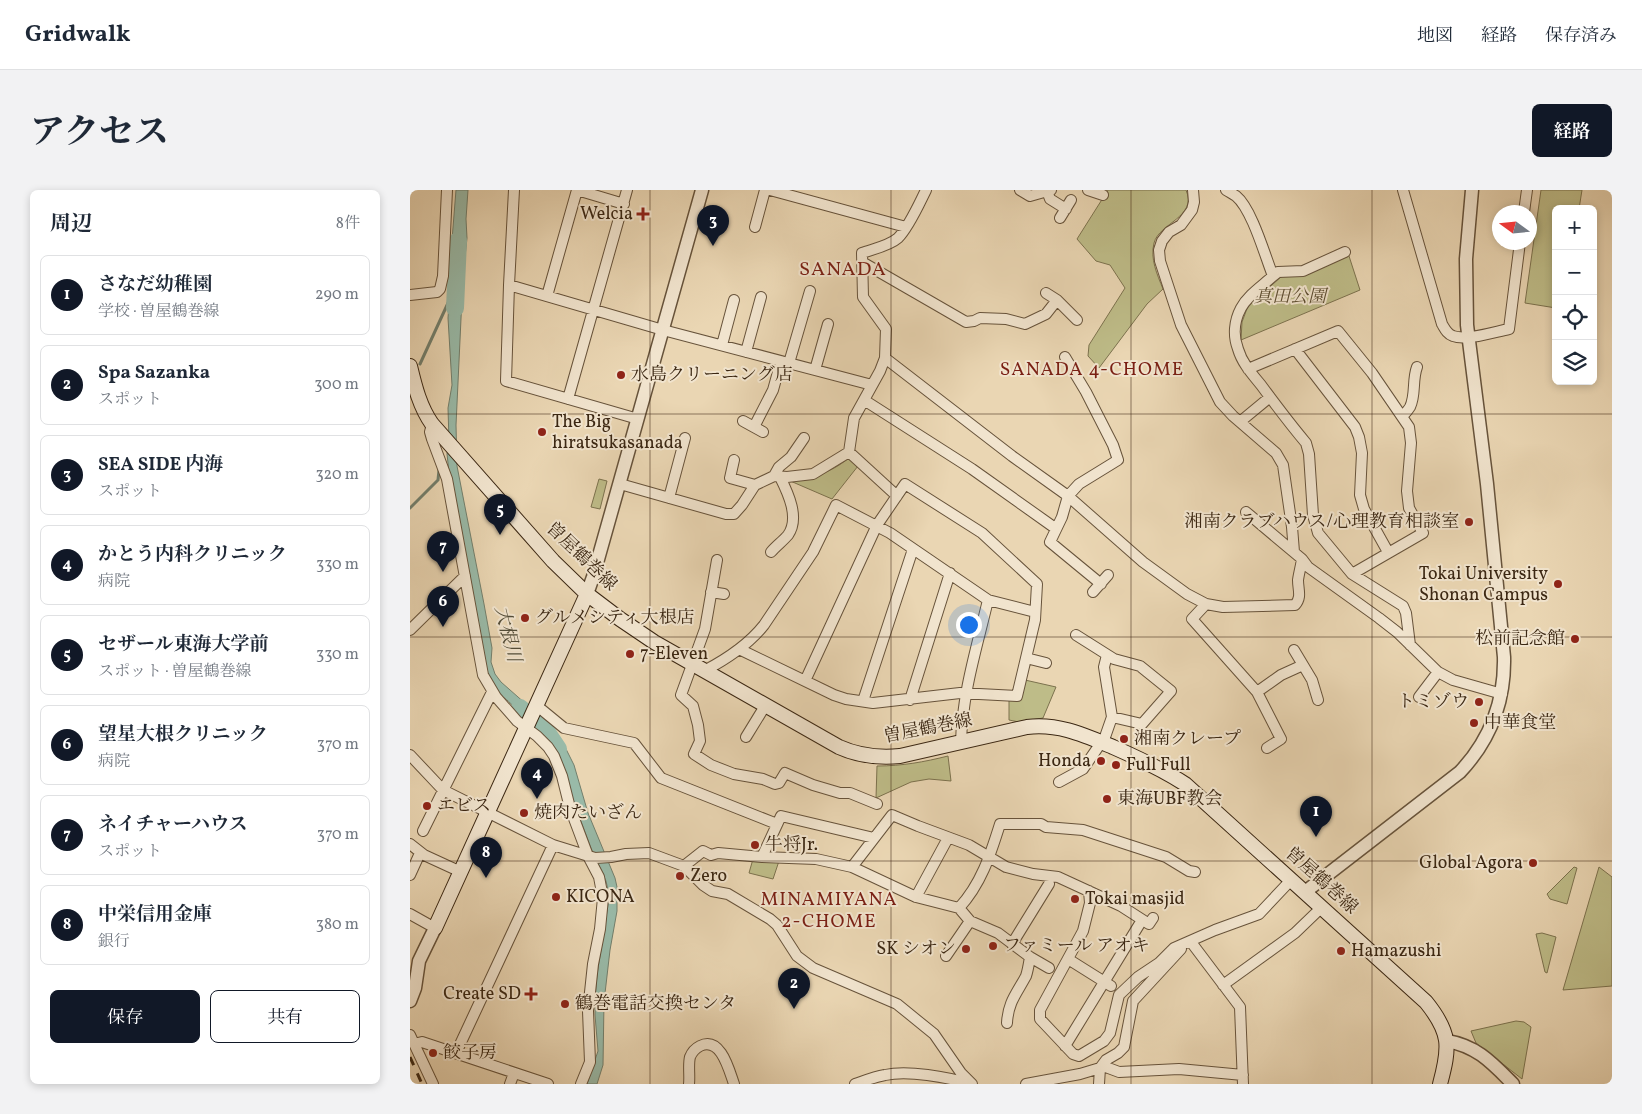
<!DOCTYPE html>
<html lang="ja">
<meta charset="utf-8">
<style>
:root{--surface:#fff;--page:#f2f2f3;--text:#1f2937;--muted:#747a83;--line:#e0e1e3;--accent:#111827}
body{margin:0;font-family:Vollkorn,"Noto Serif JP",serif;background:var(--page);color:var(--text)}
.controls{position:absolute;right:15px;top:15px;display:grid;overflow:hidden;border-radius:8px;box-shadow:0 2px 8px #0003}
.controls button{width:45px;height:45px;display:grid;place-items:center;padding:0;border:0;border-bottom:1px solid var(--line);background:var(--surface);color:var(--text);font:25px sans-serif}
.compass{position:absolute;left:1082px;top:15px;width:45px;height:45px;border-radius:50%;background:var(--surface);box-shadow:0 2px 8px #0003;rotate:285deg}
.you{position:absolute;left:558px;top:434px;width:18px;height:18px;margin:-12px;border:4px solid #fff;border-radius:50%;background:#1a73e8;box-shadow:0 0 0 8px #1a73e833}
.badge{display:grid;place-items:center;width:32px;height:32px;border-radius:50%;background:var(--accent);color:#fff;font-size:16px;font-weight:700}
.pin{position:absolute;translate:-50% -41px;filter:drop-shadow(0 1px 2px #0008)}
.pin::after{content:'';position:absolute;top:26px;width:18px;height:15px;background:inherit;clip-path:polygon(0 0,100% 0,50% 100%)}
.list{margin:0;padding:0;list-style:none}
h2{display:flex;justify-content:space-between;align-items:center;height:65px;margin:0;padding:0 20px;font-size:21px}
h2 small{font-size:16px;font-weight:400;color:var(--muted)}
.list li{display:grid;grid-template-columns:32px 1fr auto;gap:15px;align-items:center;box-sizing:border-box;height:80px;margin:0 10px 10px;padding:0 10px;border:1px solid var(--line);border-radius:8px}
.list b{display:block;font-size:19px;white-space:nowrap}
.list p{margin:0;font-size:16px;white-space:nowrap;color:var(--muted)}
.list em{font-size:16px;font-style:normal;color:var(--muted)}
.actions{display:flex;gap:10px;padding:15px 20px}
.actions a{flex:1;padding:11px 0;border:1px solid var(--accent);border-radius:8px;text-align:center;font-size:18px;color:var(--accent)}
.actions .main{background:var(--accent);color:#fff}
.icon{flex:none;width:28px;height:28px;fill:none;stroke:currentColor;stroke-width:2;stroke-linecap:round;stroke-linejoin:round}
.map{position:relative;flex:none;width:1202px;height:894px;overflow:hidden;border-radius:8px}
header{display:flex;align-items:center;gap:30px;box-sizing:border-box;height:70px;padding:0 25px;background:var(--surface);border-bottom:1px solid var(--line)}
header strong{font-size:24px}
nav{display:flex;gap:28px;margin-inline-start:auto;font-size:18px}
.intro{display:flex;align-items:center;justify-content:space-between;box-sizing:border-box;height:120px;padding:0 30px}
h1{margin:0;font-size:35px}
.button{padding:12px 22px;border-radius:8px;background:var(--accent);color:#fff;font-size:18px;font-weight:700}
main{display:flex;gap:30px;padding:0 30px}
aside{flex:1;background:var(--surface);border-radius:8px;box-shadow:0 2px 8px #0003}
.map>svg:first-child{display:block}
.green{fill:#bebc88;stroke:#7c724e}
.water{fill:#99baa8;stroke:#737f6c}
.pier{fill:#ead6b3}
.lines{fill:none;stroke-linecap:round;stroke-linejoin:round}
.stream{stroke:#737f6c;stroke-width:3}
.river{stroke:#99baa8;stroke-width:18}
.minor-casing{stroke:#67533b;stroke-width:12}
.tertiary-casing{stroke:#67533b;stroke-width:15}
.secondary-casing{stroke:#3b2713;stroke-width:16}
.minor{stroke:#f1e4ce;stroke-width:10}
.tertiary{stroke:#f1e4ce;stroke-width:12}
.secondary{stroke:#f1e4ce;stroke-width:14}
.rail{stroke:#3b2713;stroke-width:3;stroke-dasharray:9 9;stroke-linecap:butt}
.grid{fill:none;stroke:#3b2713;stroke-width:1;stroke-opacity:0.55}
.poi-dot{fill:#8f2418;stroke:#f1e4ce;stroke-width:2}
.labels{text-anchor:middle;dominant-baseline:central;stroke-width:4;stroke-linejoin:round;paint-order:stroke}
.poi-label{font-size:18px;fill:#3b2713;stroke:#f1e4ce;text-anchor:start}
.park-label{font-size:18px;font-style:italic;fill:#5c4c30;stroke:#f1e4ce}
.street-label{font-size:18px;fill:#3b2713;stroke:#f1e4ce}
.neighbourhood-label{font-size:19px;letter-spacing:1px;fill:#7a1f14;stroke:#f1e4ce}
.water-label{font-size:19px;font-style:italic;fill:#524c38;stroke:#f1e4ce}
.quarter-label{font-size:20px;letter-spacing:1px;fill:#7a1f14;stroke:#f1e4ce}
</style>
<header>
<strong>Gridwalk</strong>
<nav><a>地図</a><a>経路</a><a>保存済み</a></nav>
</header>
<div class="intro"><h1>アクセス</h1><a class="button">経路</a></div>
<main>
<aside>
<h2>周辺<small>8件</small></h2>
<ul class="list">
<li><span class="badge">1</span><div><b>さなだ幼稚園</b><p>学校 · 曽屋鶴巻線</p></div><em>290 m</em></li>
<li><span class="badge">2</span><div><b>Spa Sazanka</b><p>スポット</p></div><em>300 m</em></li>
<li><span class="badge">3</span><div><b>SEA SIDE 内海</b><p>スポット</p></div><em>320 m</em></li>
<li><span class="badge">4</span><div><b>かとう内科クリニック</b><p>病院</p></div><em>330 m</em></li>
<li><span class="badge">5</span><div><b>セザール東海大学前</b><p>スポット · 曽屋鶴巻線</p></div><em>330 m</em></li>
<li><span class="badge">6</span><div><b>望星大根クリニック</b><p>病院</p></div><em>370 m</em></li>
<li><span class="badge">7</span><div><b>ネイチャーハウス</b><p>スポット</p></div><em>370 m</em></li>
<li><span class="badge">8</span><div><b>中栄信用金庫</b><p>銀行</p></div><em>380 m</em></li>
</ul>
<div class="actions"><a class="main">保存</a><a>共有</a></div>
</aside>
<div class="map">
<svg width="1202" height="894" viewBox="0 0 1202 894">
<rect width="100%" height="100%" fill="#ead6b3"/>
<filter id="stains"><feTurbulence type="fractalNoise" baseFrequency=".004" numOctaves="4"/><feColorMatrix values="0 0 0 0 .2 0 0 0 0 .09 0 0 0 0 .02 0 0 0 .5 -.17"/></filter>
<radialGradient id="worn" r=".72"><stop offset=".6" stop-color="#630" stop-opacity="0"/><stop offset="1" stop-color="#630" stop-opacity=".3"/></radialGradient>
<path class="green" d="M 698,0 L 776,0 C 788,27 749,33 744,53 C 740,69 747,84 753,99 L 737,114 L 689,178 L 678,166 L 679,155 L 715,98 L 700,75 L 686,71 L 667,49 Z
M 1131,0 L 1172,0 L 1169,19 L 1146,19 L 1146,118 L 1115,113 Z
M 938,63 L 950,100 L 831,150 L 832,132 L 838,116 L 871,87 Z
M 439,268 L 448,276 L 422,309 L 378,290 C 403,287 419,284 439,268 Z
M 189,289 L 197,291 L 190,319 L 181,317 Z
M 615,490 L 646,497 L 633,528 L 609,532 L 599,530 L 599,508 Z
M 538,566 L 541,591 L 519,589 L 501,592 L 466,608 L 467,576 C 492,576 514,572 538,566 Z
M 343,669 L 369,671 L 363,689 L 339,683 Z
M 1164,677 L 1167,678 L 1157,714 L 1140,709 L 1137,704 Z
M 1189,677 L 1202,687 L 1202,796 L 1153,800 Z
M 1132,743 L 1146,747 L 1137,783 L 1135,782 L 1126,744 Z
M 1106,831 L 1114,832 L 1121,837 L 1112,889 L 1066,853 L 1061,841 Z"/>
<path class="water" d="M 46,0 L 58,0 L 56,29 L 57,48 L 53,86 L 46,235 L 47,276 L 74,414 L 82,458 L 81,472 L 85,484 L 91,492 L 142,537 L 152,551 L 164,575 L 178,623 L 205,688 L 207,697 L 207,721 L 200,760 L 194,812 L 193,875 L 187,894 L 177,894 L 188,861 L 185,825 L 185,808 L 187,785 L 198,715 L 199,704 L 196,691 L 181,658 L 162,607 L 153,576 L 146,560 L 134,545 L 135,543 C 131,528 116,527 106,518 C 100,514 97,508 90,506 L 82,494 L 76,480 L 40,291 L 37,264 L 39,251 L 38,218 L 42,195 L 38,128 L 40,100 L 44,97 L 47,92 L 47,55 L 42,50 Z"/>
<path class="pier" d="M 115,511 L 134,527 L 130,537 L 117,527 L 109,524 Z"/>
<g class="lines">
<path class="stream" d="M 10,174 L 38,113 L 41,109
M 0,318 L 28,290 L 29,280"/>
<path class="river" d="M 45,118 L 48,51
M 110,518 L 136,541 L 148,559"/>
<defs>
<path id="minor" d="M 104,0 L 99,95 L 96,191 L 228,229
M 167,0 L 214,14
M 360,0 L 496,37
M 610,0 L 620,6 L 641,0
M 678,0 L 693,5
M 783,0 L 784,12 L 782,20 L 771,35 L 759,42 L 752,51 L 749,60 L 750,71 L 771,135 L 810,212 L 823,226 L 866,263 L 873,275 L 882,337 L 884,362
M 816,0 C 819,2 823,4 826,6 C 842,19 855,66 863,86
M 993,0 L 1032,134 C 1035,139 1037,144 1043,146 C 1056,151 1084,142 1099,139 L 1110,52
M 637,1 L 640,9 L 656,19
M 1114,22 L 1117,0
M 650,28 L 661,10
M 345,37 L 355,0
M 935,62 L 893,81 L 868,82 L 863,86 C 852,96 838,105 831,118 C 824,131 823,146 828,159 C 832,173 842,184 851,195 C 865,214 880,234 896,253 L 899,264 L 903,325 L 908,343 L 942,384 L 993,416 L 996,423 L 1000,455
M 452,72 L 556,132 L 564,131 L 570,128 L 596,129 L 615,134 L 636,124 L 647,110
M 99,95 L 253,140 L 462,195
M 636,103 L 647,110 L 667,130
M 0,105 L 27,102 L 30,99 L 33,86 L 37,0
M 137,106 L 167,0
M 312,155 L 324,110
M 885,159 L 945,237 L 949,247 L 952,263 L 950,305 L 954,319 L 978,362
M 336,162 L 351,107
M 655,167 L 676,202 L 703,255 L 708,270 L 669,294 L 658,306 L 652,327 L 640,352 L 691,394
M 475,168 L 602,266 L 658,306 L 733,372 L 777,404 L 796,414 L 813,417 L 885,415 C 892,407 888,400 888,390 C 889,383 891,376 892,369
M 379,173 L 400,101
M 838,179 L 928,141 L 962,183 L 999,237 L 1001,253 L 997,301 L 999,318 L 1013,343 L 942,384
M 405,180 L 418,134
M 158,209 L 217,0
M 454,210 L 562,279 L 645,338
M 992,226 C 995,224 998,220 1000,217 C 1006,205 1002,190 1007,177
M 333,231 L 353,242
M 831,231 L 860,207
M 22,234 L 20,242 L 22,249 L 37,289 L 73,485 L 86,507 L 107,531 L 127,546 L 138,557 L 144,566 L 152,586 L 160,618 L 178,666 L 189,687 L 193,708 L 190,739 L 183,774 L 178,821 L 180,872 L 171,894
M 344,237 L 363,200 L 371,171
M 439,262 L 487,306
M 324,270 L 320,288 L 345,295
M 364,286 L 369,277 L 381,267 L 394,248
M 210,294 L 316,324 L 324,324 L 332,315 L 345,295 L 364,286 L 377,287 L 403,284 L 439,262 L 444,228 L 470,181 L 475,168 L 476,139 L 453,107 L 452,63 C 463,59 479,56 488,48 C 499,37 509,14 516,0
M 259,308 L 275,248
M 836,322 L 892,369 L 898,377 L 969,428 L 987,442 L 1028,482 L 1043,490 L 1092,504
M 361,362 C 366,356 373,351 378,345 C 390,328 378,303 370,287
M 307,370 L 295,439 L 271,505 L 283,516 L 288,535 L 290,551 L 284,564 L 301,575 L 324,584 L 353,589 L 365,594 L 369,593 L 375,583 L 403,595 L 430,603 L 440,603 L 467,614
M 301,402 L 314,404
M 683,402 L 698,385
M 796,414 L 782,429 L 847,502 L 871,549 L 857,558
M 0,440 L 55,386
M 666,445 L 704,469 L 730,476 L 761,501 L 732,534 L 702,527
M 329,459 L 424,505 L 436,509 L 463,513 L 550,503 L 607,506 L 625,430 L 627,394 L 572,343 L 495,294 L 467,335 L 395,491
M 884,460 L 902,490 L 908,510
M 616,468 L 636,473
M 294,481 C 315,470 339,454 354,435 L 403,362 L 426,315 L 480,343 L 578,410 L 625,422
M 847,502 L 871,485 L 893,475
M 1009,507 L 1028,482
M 500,510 L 540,383
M 453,511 L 503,359
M 126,515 L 154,538 L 224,553 L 251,588 L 367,634
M 336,547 L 355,516
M 551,553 C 552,504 567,457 578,410
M 0,565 L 33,600 L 143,655 L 185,668 L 201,667 L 216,664 L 239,663 L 274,676 L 293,695 L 302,701 L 318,704 L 360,729 L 367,735 L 387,766 L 403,778 L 487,814 L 524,844 L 551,883 L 562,894
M 649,592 L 673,579 L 695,547 L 702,527 L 694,477 L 697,465
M 13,641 L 82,502
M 0,654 L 14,665 L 51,682
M 352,667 L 371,626 L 464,648
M 274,676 L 293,661 L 301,665 L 308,663 L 352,667 L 406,669 L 442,677 L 506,707 L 549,718 L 560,731 L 588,743 L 620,767 C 619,773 618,780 616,786 C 607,803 598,812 597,833
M 442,677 L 482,625 L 508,636 L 559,655 L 596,677 L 623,684 L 648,687 L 711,716 L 739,734 L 743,728
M 0,685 L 10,663
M 679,701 L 680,713 L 673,741 L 630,820 L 630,829 L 663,864 L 669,866 L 694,851 L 700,843 L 709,805 L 728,787 L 749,773 L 764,758 L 805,740 L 849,724 L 881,690
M 506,707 L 538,648
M 549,718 C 571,694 580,666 590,634 L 631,634 L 636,637 L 673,640 L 756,667 L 779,681 L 785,682
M 0,724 L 25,738
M 781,752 L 830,817 L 833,894
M 602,754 L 639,694
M 536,766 L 560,731
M 620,767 L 639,778
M 658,769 L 701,796
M 813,795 L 885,743 L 912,717
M 0,845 L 23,894
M 4,854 L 12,852 L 138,894
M 655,856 L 732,730
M 46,863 L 143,655
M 693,876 L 709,882 L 769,879 L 833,885
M 100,894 L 104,883
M 279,894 C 280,886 278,874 280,867 C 282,862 286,858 290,856 C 311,846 319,880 324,894
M 445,894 C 454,891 464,887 475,885 C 498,880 537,887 560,894
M 616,894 L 670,884 L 690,878 L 696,870 L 708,863 L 714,857 L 723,811 L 771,759
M 689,894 L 690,878"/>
<path id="tertiary" d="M 177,404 L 183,387 L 292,0
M 895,702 L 1050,582 C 1080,550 1095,512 1094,467 L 1077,294 L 1057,135 L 1056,69 L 1062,0
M 0,811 L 5,798 L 9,771 L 25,738
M 1037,851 C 1067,856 1082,873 1103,894"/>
<path id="secondary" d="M 0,176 C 5,197 10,217 22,234 L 143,371 L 177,404 L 210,429 L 244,452 L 429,557 C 449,566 469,568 490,566 L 617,537 C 648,533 674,545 703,557 C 728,568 752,579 775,594 L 1016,812 C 1041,843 1040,857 1030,894
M 25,738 L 177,404"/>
</defs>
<use href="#minor" class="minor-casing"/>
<use href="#tertiary" class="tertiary-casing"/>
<use href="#secondary" class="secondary-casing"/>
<use href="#minor" class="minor"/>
<use href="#tertiary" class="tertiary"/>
<use href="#secondary" class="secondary"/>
<path class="rail" d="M 0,867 L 12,894"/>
</g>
<path class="grid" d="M 240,0 L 240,894M 481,0 L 481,894M 721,0 L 721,894M 962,0 L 962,894M 0,224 L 1202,224M 0,447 L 1202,447M 0,671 L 1202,671"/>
<g class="poi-dot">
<path d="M230.5 16.5h5v5h5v5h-5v5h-5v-5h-5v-5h5z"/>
<circle cx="211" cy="185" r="5"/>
<circle cx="132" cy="242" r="5"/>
<circle cx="1059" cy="332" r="5"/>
<circle cx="1148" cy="394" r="5"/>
<circle cx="115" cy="428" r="5"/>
<circle cx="1165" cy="449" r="5"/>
<circle cx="220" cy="464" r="5"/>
<circle cx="1069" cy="512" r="5"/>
<circle cx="1064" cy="533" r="5"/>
<circle cx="714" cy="549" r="5"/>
<circle cx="691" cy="571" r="5"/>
<circle cx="706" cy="575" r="5"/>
<circle cx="697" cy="609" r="5"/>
<circle cx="17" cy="616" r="5"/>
<circle cx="114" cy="623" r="5"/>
<circle cx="345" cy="655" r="5"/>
<circle cx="1123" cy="673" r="5"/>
<circle cx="270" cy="686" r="5"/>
<circle cx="146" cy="707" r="5"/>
<circle cx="665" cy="709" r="5"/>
<circle cx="583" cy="756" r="5"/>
<circle cx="556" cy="759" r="5"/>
<circle cx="931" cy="761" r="5"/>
<path d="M118.5 796.5h5v5h5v5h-5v5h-5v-5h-5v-5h5z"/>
<circle cx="155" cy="814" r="5"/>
<circle cx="23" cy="863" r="5"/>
</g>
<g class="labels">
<g class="poi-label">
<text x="223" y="24" text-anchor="end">Welcia</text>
<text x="221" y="185">水島クリーニング店</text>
<text x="142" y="232">The Big<tspan x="142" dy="21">hiratsukasanada</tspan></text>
<text x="1049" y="332" text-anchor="end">湘南クラブハウス/心理教育相談室</text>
<text x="1138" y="384" text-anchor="end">Tokai University<tspan x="1138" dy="21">Shonan Campus</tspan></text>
<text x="125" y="428">グルメシティ大根店</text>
<text x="1155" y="449" text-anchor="end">松前記念館</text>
<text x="230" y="464">7-Eleven</text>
<text x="1059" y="512" text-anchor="end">トミゾウ</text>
<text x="1074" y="533">中華食堂</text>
<text x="724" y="549">湘南クレープ</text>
<text x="681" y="571" text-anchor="end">Honda</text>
<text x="716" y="575">Full Full</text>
<text x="707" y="609">東海UBF教会</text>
<text x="27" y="616">エビス</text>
<text x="124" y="623">焼肉たいざん</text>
<text x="355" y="655">牛将Jr.</text>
<text x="1113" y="673" text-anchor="end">Global Agora</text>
<text x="280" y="686">Zero</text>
<text x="156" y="707">KICONA</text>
<text x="675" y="709">Tokai masjid</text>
<text x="593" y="756">ファミール アオキ</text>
<text x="546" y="759" text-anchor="end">SK シオン</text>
<text x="941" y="761">Hamazushi</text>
<text x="111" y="804" text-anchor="end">Create SD</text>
<text x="165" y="814">鶴巻電話交換センタ</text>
<text x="33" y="863">餃子房</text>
</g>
<g class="park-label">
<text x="880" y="107">真田公園</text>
</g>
<g class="street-label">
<text transform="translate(171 367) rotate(44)">曽屋鶴巻線</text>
<text transform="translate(518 539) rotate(-11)">曽屋鶴巻線</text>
<text transform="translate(911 691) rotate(42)">曽屋鶴巻線</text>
</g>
<g class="neighbourhood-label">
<text x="682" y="180">SANADA 4-CHOME</text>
<text x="419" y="710">MINAMIYANA<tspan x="419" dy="22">2-CHOME</tspan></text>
</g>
<g class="water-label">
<text transform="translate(97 444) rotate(76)">大根川</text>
</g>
<g class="quarter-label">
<text x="433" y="80">SANADA</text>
</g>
</g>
<rect width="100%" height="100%" filter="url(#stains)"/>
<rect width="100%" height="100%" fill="url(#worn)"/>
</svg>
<div class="controls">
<button>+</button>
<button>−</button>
<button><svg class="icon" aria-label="locate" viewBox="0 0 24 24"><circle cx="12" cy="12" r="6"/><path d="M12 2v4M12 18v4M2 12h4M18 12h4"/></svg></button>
<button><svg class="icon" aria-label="layers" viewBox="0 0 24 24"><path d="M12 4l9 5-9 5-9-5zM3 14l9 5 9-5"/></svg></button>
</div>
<svg class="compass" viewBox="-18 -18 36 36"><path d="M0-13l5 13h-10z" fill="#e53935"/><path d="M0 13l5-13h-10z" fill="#747a83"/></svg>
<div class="you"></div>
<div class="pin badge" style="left:906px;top:647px">1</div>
<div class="pin badge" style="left:384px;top:819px">2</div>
<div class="pin badge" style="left:303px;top:56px">3</div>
<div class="pin badge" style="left:127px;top:609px">4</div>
<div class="pin badge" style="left:90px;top:345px">5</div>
<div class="pin badge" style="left:33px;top:437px">6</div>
<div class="pin badge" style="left:33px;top:382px">7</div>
<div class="pin badge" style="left:76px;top:688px">8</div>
</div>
</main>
